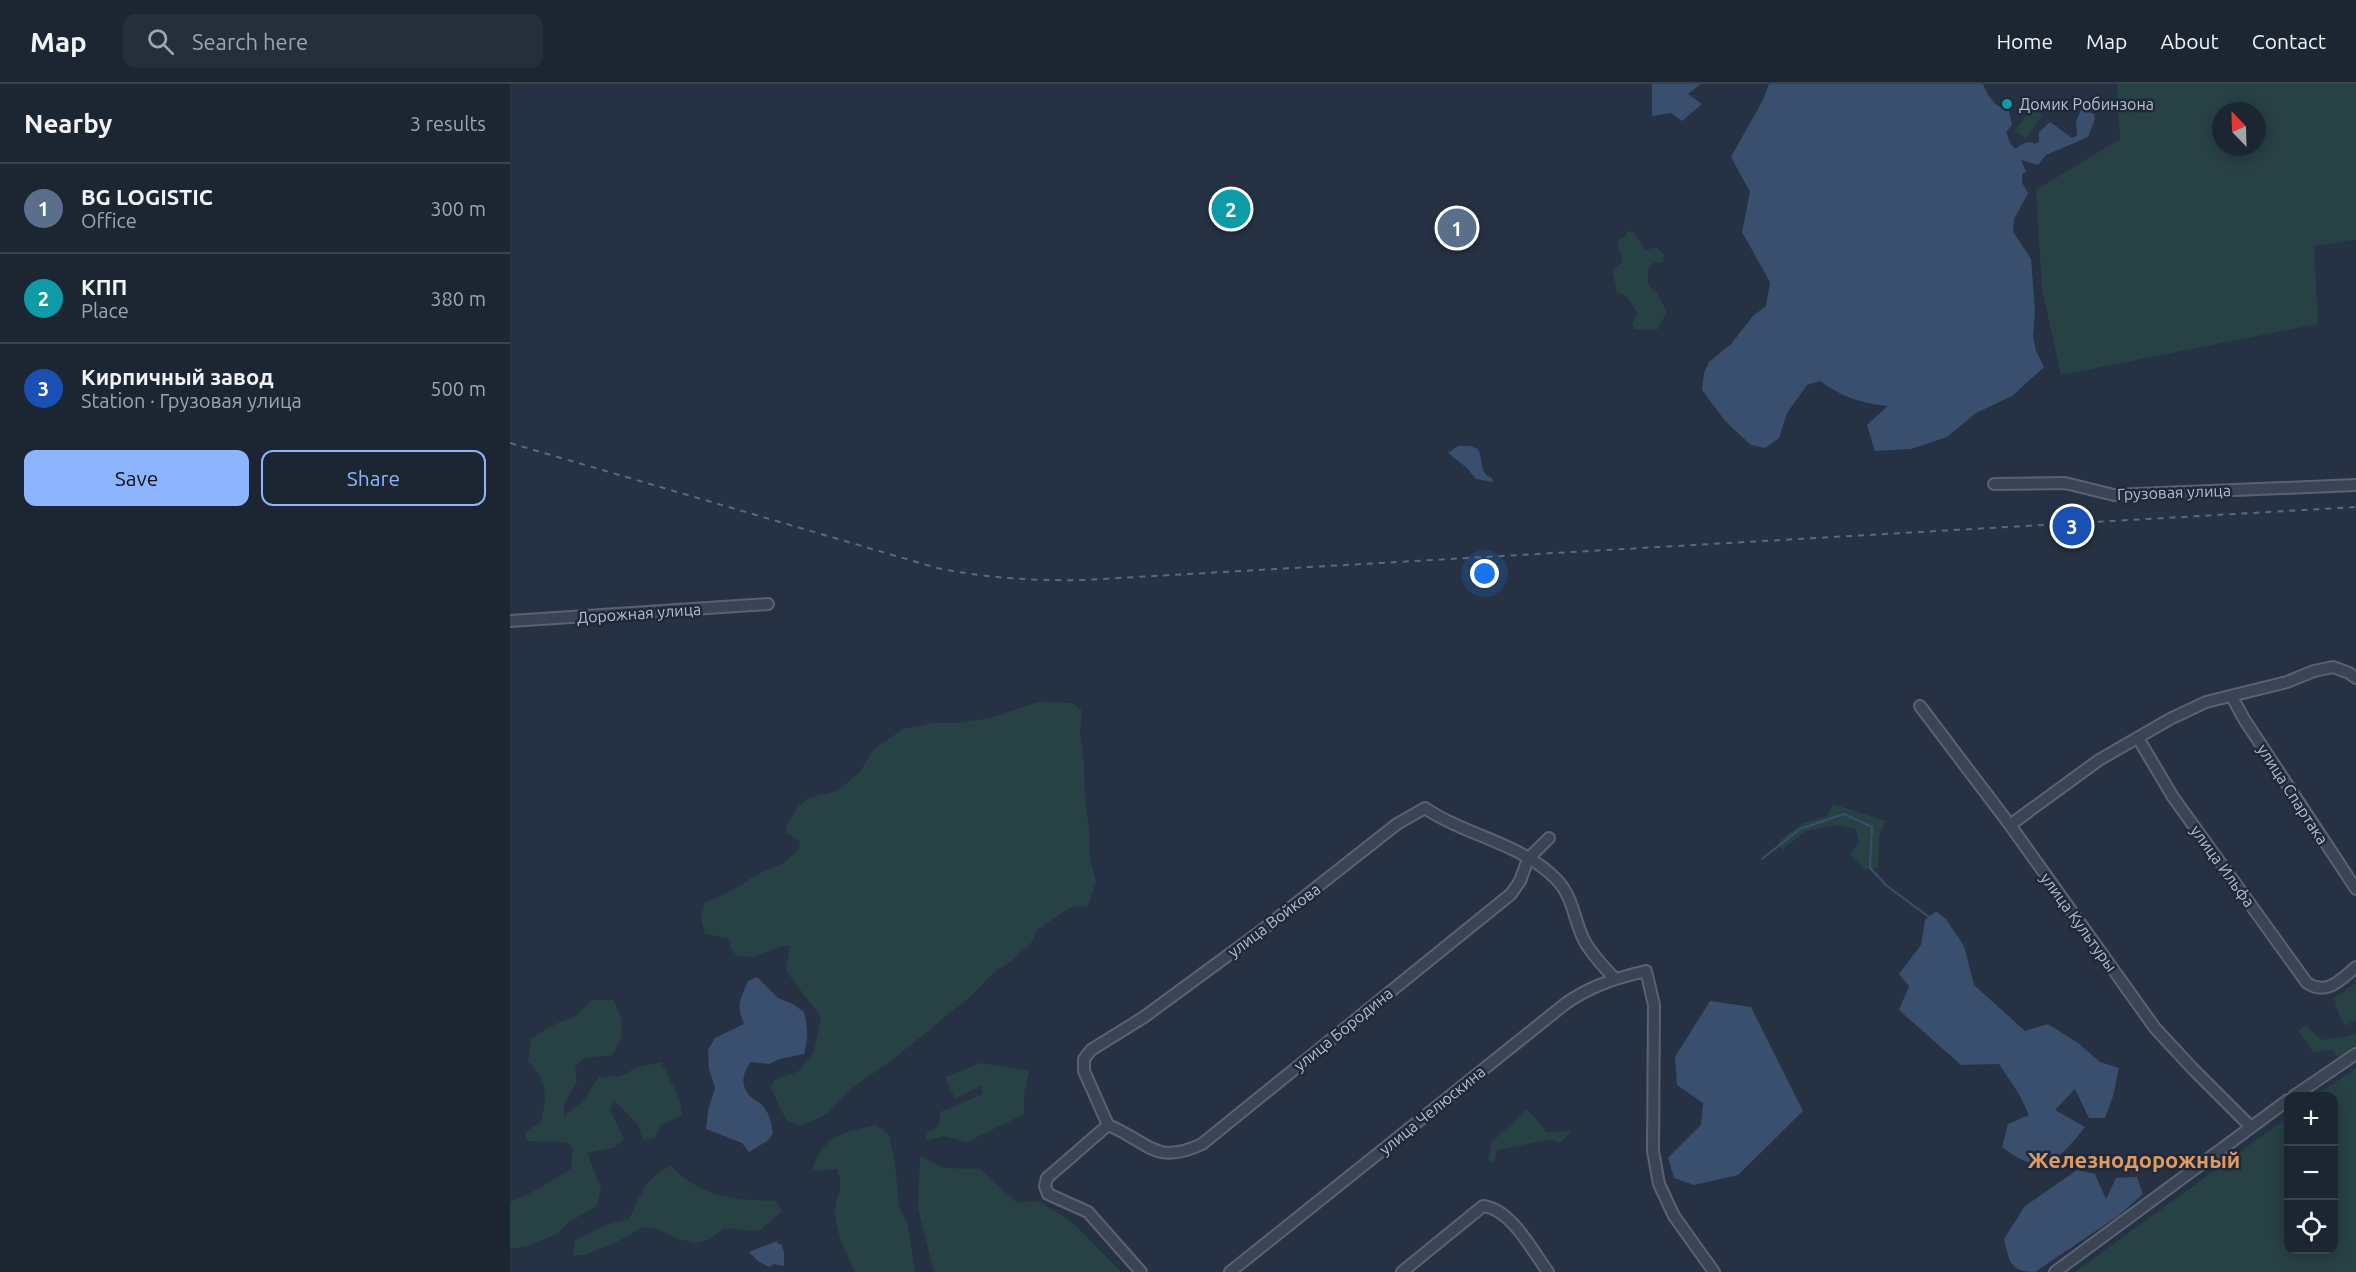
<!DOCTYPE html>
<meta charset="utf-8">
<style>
:root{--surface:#1c2633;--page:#252e3b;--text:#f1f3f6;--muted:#a0a5ac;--line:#3a434e;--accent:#8cb5fd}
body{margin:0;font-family:Ubuntu,sans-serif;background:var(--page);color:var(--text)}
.controls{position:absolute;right:18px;bottom:18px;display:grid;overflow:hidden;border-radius:12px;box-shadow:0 3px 15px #0003}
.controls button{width:54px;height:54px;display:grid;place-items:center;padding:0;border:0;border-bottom:2px solid var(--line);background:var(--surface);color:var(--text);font:30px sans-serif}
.compass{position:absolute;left:1702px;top:18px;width:54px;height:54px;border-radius:50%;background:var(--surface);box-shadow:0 3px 15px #0003;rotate:337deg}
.you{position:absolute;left:975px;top:490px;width:21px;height:21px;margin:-15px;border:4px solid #fff;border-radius:50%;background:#1a73e8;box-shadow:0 0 0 9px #1a73e833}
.badge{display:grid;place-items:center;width:39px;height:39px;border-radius:50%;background:var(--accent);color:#fff;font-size:20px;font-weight:700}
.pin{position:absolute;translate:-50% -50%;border:3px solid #fff;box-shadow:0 2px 6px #0006}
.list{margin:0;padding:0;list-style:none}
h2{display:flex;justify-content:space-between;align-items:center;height:78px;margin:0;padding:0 24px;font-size:26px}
h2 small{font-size:20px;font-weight:400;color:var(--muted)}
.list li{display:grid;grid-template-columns:39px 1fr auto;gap:18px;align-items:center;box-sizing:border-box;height:90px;padding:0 24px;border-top:2px solid var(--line)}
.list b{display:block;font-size:22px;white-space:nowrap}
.list p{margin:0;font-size:20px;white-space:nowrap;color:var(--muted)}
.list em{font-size:20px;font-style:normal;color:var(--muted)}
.actions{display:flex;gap:12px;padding:18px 24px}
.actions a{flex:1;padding:14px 0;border:2px solid var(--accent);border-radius:12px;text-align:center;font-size:21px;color:var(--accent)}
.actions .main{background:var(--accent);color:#111}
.icon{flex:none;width:33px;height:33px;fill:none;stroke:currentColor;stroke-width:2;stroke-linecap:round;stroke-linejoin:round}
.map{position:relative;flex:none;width:1846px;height:1188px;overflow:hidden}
header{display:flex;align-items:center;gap:36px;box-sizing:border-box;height:84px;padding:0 30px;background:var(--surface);border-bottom:2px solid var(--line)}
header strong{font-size:28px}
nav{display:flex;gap:33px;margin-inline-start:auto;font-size:21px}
.search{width:420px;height:54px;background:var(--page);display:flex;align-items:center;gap:15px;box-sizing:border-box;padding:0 21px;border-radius:12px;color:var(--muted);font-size:22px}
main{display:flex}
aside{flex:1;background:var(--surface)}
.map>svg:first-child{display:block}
.green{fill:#284145;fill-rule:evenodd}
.water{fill:#3a4e6d}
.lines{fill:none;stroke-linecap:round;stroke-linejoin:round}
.stream{stroke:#3a4e6d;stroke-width:2}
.minor-casing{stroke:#596271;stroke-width:14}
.minor{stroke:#3a4453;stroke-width:10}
.rail{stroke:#5c687b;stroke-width:2;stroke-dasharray:6 6;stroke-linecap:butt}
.culture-dot{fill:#0f9aa8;stroke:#1f2939;stroke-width:2}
.labels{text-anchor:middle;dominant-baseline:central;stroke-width:5;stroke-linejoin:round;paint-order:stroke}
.poi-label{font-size:16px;fill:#b8bfcd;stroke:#1f2939;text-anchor:start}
.street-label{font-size:16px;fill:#b8bfcd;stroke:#1f2939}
.district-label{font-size:22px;font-weight:bold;fill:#dc9b64;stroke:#1f2939}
</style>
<header>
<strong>Map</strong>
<div class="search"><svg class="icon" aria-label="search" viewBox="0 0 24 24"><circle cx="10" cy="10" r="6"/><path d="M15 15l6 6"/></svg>Search here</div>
<nav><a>Home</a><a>Map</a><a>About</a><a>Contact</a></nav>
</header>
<main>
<aside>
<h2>Nearby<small>3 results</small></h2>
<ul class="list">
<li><span class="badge" style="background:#5c6f8a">1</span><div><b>BG LOGISTIC</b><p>Office</p></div><em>300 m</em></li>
<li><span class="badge" style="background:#0f9aa8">2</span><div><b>КПП</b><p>Place</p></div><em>380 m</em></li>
<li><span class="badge" style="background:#1a4fb4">3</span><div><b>Кирпичный завод</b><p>Station · Грузовая улица</p></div><em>500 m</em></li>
</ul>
<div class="actions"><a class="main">Save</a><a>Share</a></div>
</aside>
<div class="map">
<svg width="1846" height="1188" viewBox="0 0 1846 1188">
<rect width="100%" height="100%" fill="#263244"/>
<path class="green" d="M 1607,0 L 1846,0 L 1846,156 L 1804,162 L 1808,240 L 1551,291 L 1532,205 L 1526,106 L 1610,55 ZM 1711,27 L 1747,27 L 1747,63 L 1711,63 Z
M 1522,24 L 1532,32 L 1516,55 L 1505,47 Z
M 1123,147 L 1135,166 L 1147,163 L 1154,171 L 1153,178 L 1143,179 L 1138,184 L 1138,198 L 1141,204 L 1147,209 L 1157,228 L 1147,246 L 1125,245 L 1122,239 L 1128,229 L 1117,213 L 1107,208 L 1102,187 L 1112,178 L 1113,175 L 1107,162 L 1109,156 L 1116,152 L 1116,148 Z
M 528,618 L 563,619 L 572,627 L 570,647 L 574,678 L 575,715 L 579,745 L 580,775 L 586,797 L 578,822 L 559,824 L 527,846 L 521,859 L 501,877 L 483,889 L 462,911 L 382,976 L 342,1004 L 317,1030 L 291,1042 L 276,1036 L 261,1004 L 264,996 L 289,987 L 304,967 L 311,933 L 276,887 L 280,862 L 272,862 L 243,873 L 227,872 L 221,865 L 218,854 L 195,850 L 191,835 L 195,818 L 218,809 L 251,788 L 272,780 L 290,765 L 289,757 L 277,749 L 276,742 L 288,723 L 298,714 L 327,707 L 350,688 L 363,666 L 393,645 L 422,639 L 448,639 L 481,634 Z
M 1323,720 L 1375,737 L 1369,753 L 1368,784 L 1354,785 L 1340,770 L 1349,758 L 1346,745 L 1328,741 L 1296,747 L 1273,765 L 1268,762 L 1270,756 L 1293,739 L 1317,732 Z
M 1846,899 L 1846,935 L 1836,942 L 1830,934 L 1824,914 Z
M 83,916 L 103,916 C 115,939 115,948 103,971 L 74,974 L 65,983 L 67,998 L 54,1020 L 54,1033 L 73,1017 L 89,993 L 110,992 L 129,983 L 151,978 L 170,1016 L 172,1031 L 151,1041 L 145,1054 L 133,1056 L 128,1041 L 104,1016 L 100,1026 L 114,1055 L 105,1063 L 77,1069 L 91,1104 L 87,1122 L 59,1138 L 47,1150 L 17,1162 L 0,1165 L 0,1118 L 26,1106 L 61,1085 L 63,1064 L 57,1058 L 17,1057 L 15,1049 L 31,1037 C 37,1012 38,996 18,977 L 21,955 L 41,942 L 65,932 Z
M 1796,941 L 1811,956 L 1839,952 L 1846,948 L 1846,964 L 1829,976 L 1822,966 L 1803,968 L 1788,947 Z
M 471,979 L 519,987 L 514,1010 L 514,1030 L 457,1058 L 433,1052 L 416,1057 L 417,1049 L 429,1042 L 430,1028 L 473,1010 L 471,1002 L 445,1015 L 435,993 Z
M 1846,984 L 1846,1188 L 1565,1188 L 1778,1033 L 1778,1166 L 1824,1166 L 1824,1012 L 1806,1012 Z
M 1017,1025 L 1037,1048 L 1061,1047 L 1050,1059 L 1042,1055 L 987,1066 L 984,1079 L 978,1076 L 982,1058 Z
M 366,1041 L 379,1051 L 385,1080 L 389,1122 L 398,1142 L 405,1188 L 345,1188 C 337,1171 324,1145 325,1126 C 327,1106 335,1107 327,1085 L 302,1087 C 312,1051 334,1048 366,1041 Z
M 410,1072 L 433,1084 L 470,1085 L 507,1119 L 529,1117 L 564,1140 L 611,1188 L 424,1188 L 408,1124 Z
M 161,1082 C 194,1115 221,1115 265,1117 L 272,1127 L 249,1147 L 214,1144 L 198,1156 L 185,1159 L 166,1154 L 147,1145 L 133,1143 L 103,1160 L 74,1171 L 63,1171 L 65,1156 L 96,1141 L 119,1135 C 131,1111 135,1093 161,1082 Z"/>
<path class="water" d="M 1142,0 L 1191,0 L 1178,10 L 1192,20 L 1172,37 L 1161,29 L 1142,32 Z
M 1259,0 L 1473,0 C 1478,13 1485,23 1499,27 L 1502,41 L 1496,48 L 1501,61 L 1506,65 C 1511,60 1518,56 1525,60 L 1529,58 L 1529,48 L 1540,38 L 1562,54 L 1567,52 L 1566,37 L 1571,26 L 1584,30 L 1585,35 L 1578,53 L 1536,71 L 1528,81 L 1511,76 L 1516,88 L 1512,90 L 1512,99 L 1518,109 L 1504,135 L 1503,148 L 1521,175 L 1525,227 L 1523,252 L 1526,267 L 1534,283 L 1502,312 L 1466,329 L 1437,353 L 1401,365 L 1365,367 L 1357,341 L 1378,322 C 1349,319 1333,313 1310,297 L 1297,301 L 1277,329 L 1269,354 L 1255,364 L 1241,361 L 1216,338 L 1192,306 L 1194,289 L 1199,278 L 1221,260 L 1243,232 L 1256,222 L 1260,198 L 1232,148 L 1240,108 L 1221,73 L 1253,16 Z
M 948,362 L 960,362 L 968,365 C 974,377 968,389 982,394 L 983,398 L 966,395 L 956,383 L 938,369 Z
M 1426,827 L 1436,835 L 1454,862 L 1464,901 L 1515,947 L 1538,940 L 1568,959 L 1590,978 L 1609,984 L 1603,1012 L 1595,1034 L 1579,1034 L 1565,1005 L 1545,1026 L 1575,1043 C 1548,1077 1532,1095 1492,1063 L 1498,1040 L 1519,1031 L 1509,1010 L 1489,980 L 1451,981 L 1389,926 L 1399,902 L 1389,890 L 1411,861 L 1415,836 Z
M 247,893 L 268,914 L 283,920 L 294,928 C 298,943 298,955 294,970 L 270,975 L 259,980 L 241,978 C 232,989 230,1002 241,1013 C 245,1017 250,1018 253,1022 C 260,1030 261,1039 263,1050 L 257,1057 L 239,1068 L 232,1059 L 196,1045 L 198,1027 L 205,1004 L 199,985 L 198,966 L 205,954 L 234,940 C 226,920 230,916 238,897 Z
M 1200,917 L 1241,923 L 1293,1027 L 1228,1091 L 1184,1101 L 1164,1094 L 1158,1074 L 1191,1041 L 1193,1019 L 1167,1001 L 1165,973 Z
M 1567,1086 L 1585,1090 L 1596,1115 L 1606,1094 L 1627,1093 L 1633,1110 L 1608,1132 L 1525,1188 C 1500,1188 1499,1177 1494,1155 L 1515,1122 Z
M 267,1157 L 268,1160 L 271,1160 L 274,1168 L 274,1182 L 264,1180 L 259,1183 L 248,1177 L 239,1168 Z"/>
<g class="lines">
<path class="stream" d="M 1252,775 L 1290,745 L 1334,730 L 1362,743 L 1360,784 L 1377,802 L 1419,833 L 1419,835"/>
<defs>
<path id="minor" d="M 1484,400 L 1555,399 L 1604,411 L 1846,401
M 0,537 L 258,520
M 1722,613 L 1734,635 L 1846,805
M 1410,622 L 1500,741 L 1645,944 L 1683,985 L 1741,1043
M 1628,654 L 1663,713 L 1797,899 C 1817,912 1830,896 1846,883
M 1500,741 L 1589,676 L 1660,635 L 1696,618 L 1777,598 L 1804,587 L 1823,583 L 1839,589 L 1846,594
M 1784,1012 L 1846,970
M 598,1041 C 639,1058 645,1082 692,1060 L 1001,810 L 1010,797 L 1018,775 L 1039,754
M 631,1188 L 578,1128 L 538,1110 L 535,1102 L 537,1094 L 598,1041 L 574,987 L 574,975 L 581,966 L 634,933 L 747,850 L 887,740 L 915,724 C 956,752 1012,759 1047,796 C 1064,814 1064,838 1075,858 C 1083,872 1094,883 1104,894
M 720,1188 L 1055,920 C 1080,902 1106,894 1136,887 L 1144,921 L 1143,1067 L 1149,1100 L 1164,1132 L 1204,1188
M 892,1188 L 973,1122 C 1001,1125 1022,1166 1038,1188
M 1545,1188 L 1778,1016"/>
</defs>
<use href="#minor" class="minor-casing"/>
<use href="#minor" class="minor"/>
<path class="rail" d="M 0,359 L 427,484 C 476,494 524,497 574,496 L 1846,423"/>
</g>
<circle class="culture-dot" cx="1497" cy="20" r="6"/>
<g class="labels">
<g class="poi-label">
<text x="1509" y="20">Домик Робинзона</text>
</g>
<g class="street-label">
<text transform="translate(1664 408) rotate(-2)">Грузовая улица</text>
<text transform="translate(129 529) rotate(-4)">Дорожная улица</text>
<text transform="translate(1783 710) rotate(57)">улица Спартака</text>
<text transform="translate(1713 782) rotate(54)">улица Ильфа</text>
<text transform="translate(764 836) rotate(-37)">улица Войкова</text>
<text transform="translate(1569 838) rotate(54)">улица Культуры</text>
<text transform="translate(833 945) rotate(-39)">улица Бородина</text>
<text transform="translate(922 1026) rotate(-39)">улица Челюскина</text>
</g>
<g class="district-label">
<text x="1624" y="1075">Железнодорожный</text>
</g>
</g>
</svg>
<div class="controls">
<button>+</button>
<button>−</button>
<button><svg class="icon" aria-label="locate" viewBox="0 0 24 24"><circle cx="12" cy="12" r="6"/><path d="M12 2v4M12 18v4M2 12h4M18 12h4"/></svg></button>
</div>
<svg class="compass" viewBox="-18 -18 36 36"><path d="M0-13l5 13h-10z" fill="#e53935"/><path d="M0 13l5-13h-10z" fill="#a0a5ac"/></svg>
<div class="you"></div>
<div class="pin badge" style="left:947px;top:144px;background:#5c6f8a">1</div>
<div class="pin badge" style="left:721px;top:125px;background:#0f9aa8">2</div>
<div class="pin badge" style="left:1562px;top:442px;background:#1a4fb4">3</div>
</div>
</main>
